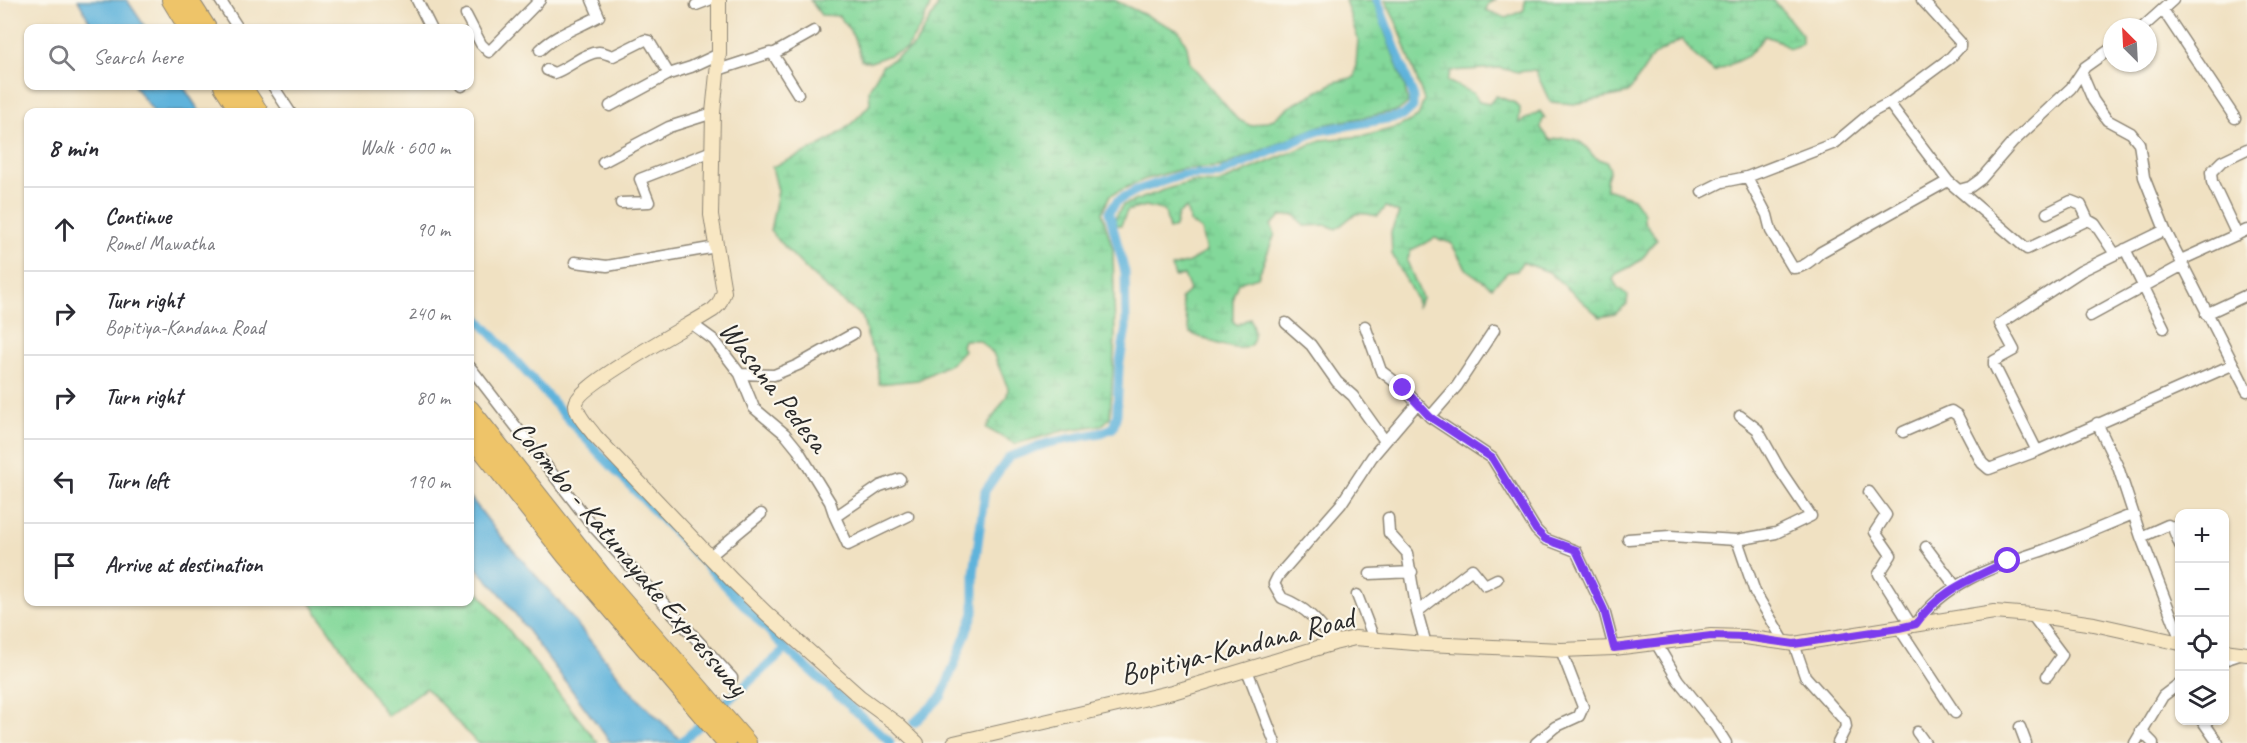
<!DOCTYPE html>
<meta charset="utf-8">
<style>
:root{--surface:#fff;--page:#f2f2f3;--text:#2b2b33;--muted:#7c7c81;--line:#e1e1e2}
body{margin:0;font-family:Caveat,sans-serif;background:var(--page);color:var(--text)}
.controls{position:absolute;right:18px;bottom:18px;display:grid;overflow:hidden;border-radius:12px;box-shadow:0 2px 4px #0004}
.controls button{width:54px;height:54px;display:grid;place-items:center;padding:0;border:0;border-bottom:2px solid var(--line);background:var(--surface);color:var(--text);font:30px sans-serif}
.compass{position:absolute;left:2103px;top:18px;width:54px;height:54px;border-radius:50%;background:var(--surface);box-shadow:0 2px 4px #0004;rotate:336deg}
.stop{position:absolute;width:18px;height:18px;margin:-14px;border:4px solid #7c3aed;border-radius:50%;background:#fff}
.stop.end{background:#7c3aed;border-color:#fff;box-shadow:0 2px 6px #0008}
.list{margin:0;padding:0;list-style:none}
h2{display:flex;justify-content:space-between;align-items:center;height:78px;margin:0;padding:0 24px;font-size:26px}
h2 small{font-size:20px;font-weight:400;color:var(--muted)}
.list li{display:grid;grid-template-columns:39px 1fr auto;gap:18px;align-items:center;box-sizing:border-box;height:84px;padding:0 24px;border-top:2px solid var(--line)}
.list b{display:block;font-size:22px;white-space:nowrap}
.list p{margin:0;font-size:20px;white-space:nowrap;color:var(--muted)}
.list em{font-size:20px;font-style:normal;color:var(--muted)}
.icon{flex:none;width:33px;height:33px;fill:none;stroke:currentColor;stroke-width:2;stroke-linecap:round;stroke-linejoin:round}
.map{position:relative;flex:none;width:2247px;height:743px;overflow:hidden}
.search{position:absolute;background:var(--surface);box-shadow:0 2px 4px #0004;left:24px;top:24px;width:450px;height:66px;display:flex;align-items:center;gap:15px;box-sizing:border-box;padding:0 21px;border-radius:12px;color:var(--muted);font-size:22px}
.panel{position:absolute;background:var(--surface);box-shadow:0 2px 4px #0004;left:24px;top:108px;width:450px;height:498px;border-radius:12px}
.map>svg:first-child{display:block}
.grass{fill:url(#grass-tufts);stroke:#578262;stroke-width:1.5}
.wetland{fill:url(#wetland-marsh);stroke:#578262;stroke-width:1.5}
.water{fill:#5fb3db;stroke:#456f83;stroke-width:1.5}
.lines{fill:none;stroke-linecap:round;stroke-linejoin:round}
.canal{stroke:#5fb3db;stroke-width:9}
.street-casing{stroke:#8e8676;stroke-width:13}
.secondary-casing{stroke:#8e8676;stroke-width:16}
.highway-casing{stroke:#8e8676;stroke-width:20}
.street{stroke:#fff;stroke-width:10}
.secondary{stroke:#f8e7c3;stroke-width:14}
.highway{stroke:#eec469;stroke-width:18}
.route{stroke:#7c3aed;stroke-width:8}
.labels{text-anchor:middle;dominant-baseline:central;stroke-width:4.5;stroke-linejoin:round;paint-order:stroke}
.street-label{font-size:30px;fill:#2b2b2b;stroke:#fbf7ec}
</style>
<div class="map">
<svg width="2247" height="743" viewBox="0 0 2247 743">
<defs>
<pattern id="grass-tufts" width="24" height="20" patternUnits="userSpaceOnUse" patternTransform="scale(1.5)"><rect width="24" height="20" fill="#83d89a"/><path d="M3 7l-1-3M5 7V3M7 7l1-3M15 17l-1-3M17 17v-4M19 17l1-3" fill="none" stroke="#71ba85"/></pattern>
<pattern id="wetland-marsh" width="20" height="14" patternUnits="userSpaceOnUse" patternTransform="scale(1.5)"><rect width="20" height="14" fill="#83d89a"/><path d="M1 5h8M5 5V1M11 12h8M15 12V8" fill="none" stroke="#71ba85"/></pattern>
</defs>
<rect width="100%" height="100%" fill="#fbf7ec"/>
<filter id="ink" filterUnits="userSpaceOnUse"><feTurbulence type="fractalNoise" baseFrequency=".0167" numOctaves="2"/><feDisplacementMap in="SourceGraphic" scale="12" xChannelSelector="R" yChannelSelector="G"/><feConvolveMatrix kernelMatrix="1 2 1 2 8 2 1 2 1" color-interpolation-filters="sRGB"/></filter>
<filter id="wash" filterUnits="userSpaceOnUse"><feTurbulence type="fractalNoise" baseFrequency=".008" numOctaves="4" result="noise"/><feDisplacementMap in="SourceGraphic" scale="24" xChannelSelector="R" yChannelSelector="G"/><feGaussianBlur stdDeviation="1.35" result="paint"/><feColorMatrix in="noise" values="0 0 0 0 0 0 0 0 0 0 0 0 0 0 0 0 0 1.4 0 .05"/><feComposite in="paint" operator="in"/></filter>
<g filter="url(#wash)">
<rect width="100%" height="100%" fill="#f0e1c2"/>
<path class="grass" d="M 470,581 L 598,743 L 477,743 L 426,688 L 387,716 L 310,602 L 470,602 Z"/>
<path class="wetland" d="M 810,0 L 930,0 L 930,6 L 922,25 L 906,49 L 871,62 L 861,60 C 859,43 850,29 839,16 L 821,15 Z
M 936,0 L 1114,0 L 1179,31 L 1187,46 L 1190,63 L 1237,119 L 1251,126 L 1274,119 L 1289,107 L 1335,82 L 1355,77 L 1358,39 L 1345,0 L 1373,0 L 1405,87 L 1408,103 L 1398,111 L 1322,125 L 1221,167 L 1182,169 L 1143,180 L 1110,195 L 1102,213 L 1113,249 L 1115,338 L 1110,418 L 1102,425 L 1066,430 L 1015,444 L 986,428 L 1007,396 L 1008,388 L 993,353 L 979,340 L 964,340 L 962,346 L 964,350 L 952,363 L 918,380 L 879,384 L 876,354 L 870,346 L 862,316 C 828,293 798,262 770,231 L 778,191 L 772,167 C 813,149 841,140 870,104 L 869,90 L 882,66 L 914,46 L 938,6 Z
M 1385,0 L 1495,0 L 1488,4 L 1486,10 L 1506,18 L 1524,10 L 1525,0 L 1774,0 L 1802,35 L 1802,44 L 1789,49 L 1779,41 L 1765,36 L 1748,56 L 1714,72 L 1693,54 L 1682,39 L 1653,56 L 1628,93 L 1575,104 L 1550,102 L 1535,70 L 1518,72 L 1499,68 L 1451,71 L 1447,81 L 1473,93 L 1479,102 L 1489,104 L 1496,96 L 1515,103 L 1520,108 L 1519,123 L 1540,111 L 1545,118 L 1542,121 L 1541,128 L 1550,140 C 1559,139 1571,136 1580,142 C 1593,150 1586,156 1607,162 L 1610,170 L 1606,181 L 1606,189 L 1633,198 L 1644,213 L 1644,221 L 1657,240 C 1651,244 1650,249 1645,255 C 1638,264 1626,269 1616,274 L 1613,280 L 1618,288 L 1628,295 L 1627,304 L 1615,314 L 1600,317 L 1549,272 L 1522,262 L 1517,271 L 1508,272 L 1492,287 L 1467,270 L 1451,243 L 1435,238 L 1411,250 L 1407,261 L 1422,298 L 1417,307 L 1416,299 L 1392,254 L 1391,232 L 1399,213 L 1386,207 L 1378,216 C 1348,210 1357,215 1336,229 L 1327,225 L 1304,226 L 1295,215 L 1281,216 L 1271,225 L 1275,234 L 1258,277 L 1238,283 L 1233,296 L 1233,321 L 1237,325 L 1250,318 C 1269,369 1213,342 1190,333 L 1181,298 L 1190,290 L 1184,275 L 1175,277 L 1172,267 L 1189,262 L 1206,252 L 1201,230 L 1190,222 L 1186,208 L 1178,215 L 1175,227 L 1169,230 L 1165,211 L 1146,206 L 1127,211 L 1121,225 L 1116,225 L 1115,218 L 1123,205 L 1170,188 L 1192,182 L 1218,183 L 1321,140 L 1365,136 L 1398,127 L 1418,117 L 1424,100 L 1399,28 Z"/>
<path class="water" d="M 78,0 L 127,0 L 146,28 L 93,28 Z
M 134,86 L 183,86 L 200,112 L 154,112 Z
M 470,497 L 498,533 L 555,597 L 634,695 L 684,743 L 611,743 L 499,592 L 470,561 Z"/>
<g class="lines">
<path class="canal" d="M 470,310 L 597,451 L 786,649 L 890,742
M 914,723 L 942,696 L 974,613 L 974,573 L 985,491 L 1009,457 L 1048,443 L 1100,433 L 1113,428 L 1117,414 L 1119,367 L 1126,328 L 1125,272 L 1109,212 L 1117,201 L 1137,190 L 1182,175 L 1219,174 L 1318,131 L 1403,116 L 1413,107 L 1413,94 L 1377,0
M 680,743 L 786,649"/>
</g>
</g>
<g filter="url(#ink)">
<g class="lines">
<defs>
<path id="street" d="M 220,0 L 238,28
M 417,0 L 431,28
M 696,5 L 709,0
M 2163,10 L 2235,118
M 466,15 L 481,44 L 489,52 L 540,0
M 2143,27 L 2173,0
M 540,50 C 556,34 580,27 599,16 L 592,0
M 773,54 L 814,31
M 547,70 L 554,73 C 569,68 583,53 599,52 C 603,52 609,55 613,56 L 645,40 L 649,41 L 669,74 L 691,67 L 719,54
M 718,70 L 770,53 L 773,54 L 798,94
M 2082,74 L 2093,100 L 2107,120 L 2131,133 L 2139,143 L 2144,177 L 2165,230 L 2247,391
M 273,86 L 290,112
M 461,86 L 462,86
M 1889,103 L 1948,181 L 2027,249 L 2088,220 L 2095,224 L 2115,254
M 610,106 L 669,74
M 603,162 L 669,127 L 713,113
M 1747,177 L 1767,215 L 1771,231 L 1793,268 C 1804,268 1813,259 1821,252 L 1948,181
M 1959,190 L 1970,187 L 1981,179 L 2013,142 L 2071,88 L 2085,67 L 2112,48
M 1702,192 L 1722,182 L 1747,177 L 1835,143 L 1872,112 L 1889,103 L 1950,58 L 1960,47 L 1960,42 L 1922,0
M 621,203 L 649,202 L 640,179 L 712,151
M 2047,213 L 2071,201 L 2081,205 L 2088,220
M 2237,235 L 2212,182 L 2211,172 L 2222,161 L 2247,149
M 2125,249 L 2164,328
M 2181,260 L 2247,230
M 575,262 L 607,266 L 716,247
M 2206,314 L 2247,295
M 2090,316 L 2183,265
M 1286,323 L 1311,345 L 1337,382 L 1353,396 L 1385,441
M 692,324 L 714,340 L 740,374 L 754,408 L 785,434 L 798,450 L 830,502 L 835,517 L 848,545 L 908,516
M 1365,326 L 1381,371 L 1403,388 L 1430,417 L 1492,458 L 1536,530 L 1545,539 L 1576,551 L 1604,610 L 1614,648
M 470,367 L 592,525 L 732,678
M 740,374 L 774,375 L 798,365 L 853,334
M 1430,417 L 1457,386 L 1494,330
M 2097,423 L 2118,467 L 2141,537 L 2180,638
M 1903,432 L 1951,411 L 1957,415 L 1982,463 L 1989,469 L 2037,451 L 2232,365
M 2037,451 L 1994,365 L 1994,361 L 2014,350 L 2000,324 L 2081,271 L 2165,230
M 1869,492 L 1886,515 L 1875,532 L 1891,555 L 1879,574 L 1911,625
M 835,517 L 880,486 L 900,479
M 1388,518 L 1389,533 L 1407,553 L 1417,612 L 1426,644
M 2141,537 L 2168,525 L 2173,528 L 2180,545
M 1628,539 L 1670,536 L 1737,540 L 1776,533 L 1811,516 L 1780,470 L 1757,429 L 1740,416
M 1737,540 L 1755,592 L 1785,643
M 1926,547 L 1956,587
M 710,556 L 761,514
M 1370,574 L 1412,572
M 1357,595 L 1374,639
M 1417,612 L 1472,569 L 1485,585 L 1497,579
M 2032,615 L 2062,655 L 2047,676
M 1916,624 C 1946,581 1996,566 2044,550 C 2074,539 2104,526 2133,514
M 1899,628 L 1955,713
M 1334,643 C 1319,622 1306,607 1282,598 L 1274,584 L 1278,576 L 1341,504 L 1372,457 L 1417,404
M 1656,643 L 1678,680 L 1716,727 L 1726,743
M 1794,644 L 1805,676 L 1845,721 L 1846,727 L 1838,743
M 2224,660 L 2242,654
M 1247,670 L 1275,743
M 2202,720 L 2218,743
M 2020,727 L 2026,743
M 2141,731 L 2153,743
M 1917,732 L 1925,743
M 1536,743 L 1555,727 L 1579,716 L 1583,707 L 1561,650
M 2135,743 L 2163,696 L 2180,683"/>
<path id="secondary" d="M 719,0 L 719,54 L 713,113 L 711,215 L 724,292 L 719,304 L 713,310 C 692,324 577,385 576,404 C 576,416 589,427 595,436 L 732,580 L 767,614 L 860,697 L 897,724 L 917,743
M 2224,651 L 2247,654
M 954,743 L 1173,692 L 1334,643 L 1355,638 L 1426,644 L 1561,650 L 1614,648 L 1711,636 L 1745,637 L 1794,644 L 1994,612 L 2032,615 L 2094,624 L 2180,643"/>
<path id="highway" d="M 171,0 L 188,28
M 189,0 L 207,28
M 223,86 L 240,112
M 242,86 L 259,112
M 470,409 L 602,576 L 747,743
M 470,435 L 566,556 L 726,743"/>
</defs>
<use href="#street" class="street-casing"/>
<use href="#secondary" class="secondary-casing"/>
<use href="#highway" class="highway-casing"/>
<use href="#street" class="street"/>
<use href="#secondary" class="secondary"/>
<use href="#highway" class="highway"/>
</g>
</g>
<g class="lines" filter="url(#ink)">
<path class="route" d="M 1403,388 L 1430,417 L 1492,458 L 1536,530 L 1545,539 L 1576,550 L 1604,610 L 1614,648 L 1711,636 L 1745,637 L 1794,644 L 1899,628 L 1916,624 C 1939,590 1972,579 2008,561"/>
</g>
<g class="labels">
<g class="street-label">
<text transform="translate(774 386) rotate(52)">Wasana Pedesa</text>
<text transform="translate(630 558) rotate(50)">Colombo - Katunayake Expressway</text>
<text transform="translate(1237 646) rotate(-14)">Bopitiya-Kandana Road</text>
</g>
</g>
</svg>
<div class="controls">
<button>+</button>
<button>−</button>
<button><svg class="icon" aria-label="locate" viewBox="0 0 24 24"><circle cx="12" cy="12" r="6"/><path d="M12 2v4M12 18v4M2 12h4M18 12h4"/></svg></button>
<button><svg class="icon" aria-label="layers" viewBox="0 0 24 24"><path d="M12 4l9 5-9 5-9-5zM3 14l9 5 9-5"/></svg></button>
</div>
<svg class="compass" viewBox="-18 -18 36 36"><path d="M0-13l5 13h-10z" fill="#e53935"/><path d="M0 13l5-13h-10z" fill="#7c7c81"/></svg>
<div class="stop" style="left:2008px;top:561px"></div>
<div class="stop end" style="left:1403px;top:388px"></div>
<div class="search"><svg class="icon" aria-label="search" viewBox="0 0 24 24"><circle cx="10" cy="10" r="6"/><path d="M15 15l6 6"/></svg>Search here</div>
<section class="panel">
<h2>8 min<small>Walk · 600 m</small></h2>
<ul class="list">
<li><svg class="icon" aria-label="ahead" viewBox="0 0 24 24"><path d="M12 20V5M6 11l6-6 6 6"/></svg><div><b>Continue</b><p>Romel Mawatha</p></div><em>90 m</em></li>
<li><svg class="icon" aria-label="right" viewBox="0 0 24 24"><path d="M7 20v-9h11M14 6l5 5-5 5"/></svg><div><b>Turn right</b><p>Bopitiya-Kandana Road</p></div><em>240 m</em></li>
<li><svg class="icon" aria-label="right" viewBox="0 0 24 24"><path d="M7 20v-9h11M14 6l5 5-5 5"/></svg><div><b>Turn right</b></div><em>80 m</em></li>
<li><svg class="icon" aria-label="left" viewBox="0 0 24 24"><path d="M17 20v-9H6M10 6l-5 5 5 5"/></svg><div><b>Turn left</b></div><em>190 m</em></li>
<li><svg class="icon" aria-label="arrive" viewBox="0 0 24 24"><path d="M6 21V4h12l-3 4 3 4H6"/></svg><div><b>Arrive at destination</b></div></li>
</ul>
</section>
</div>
